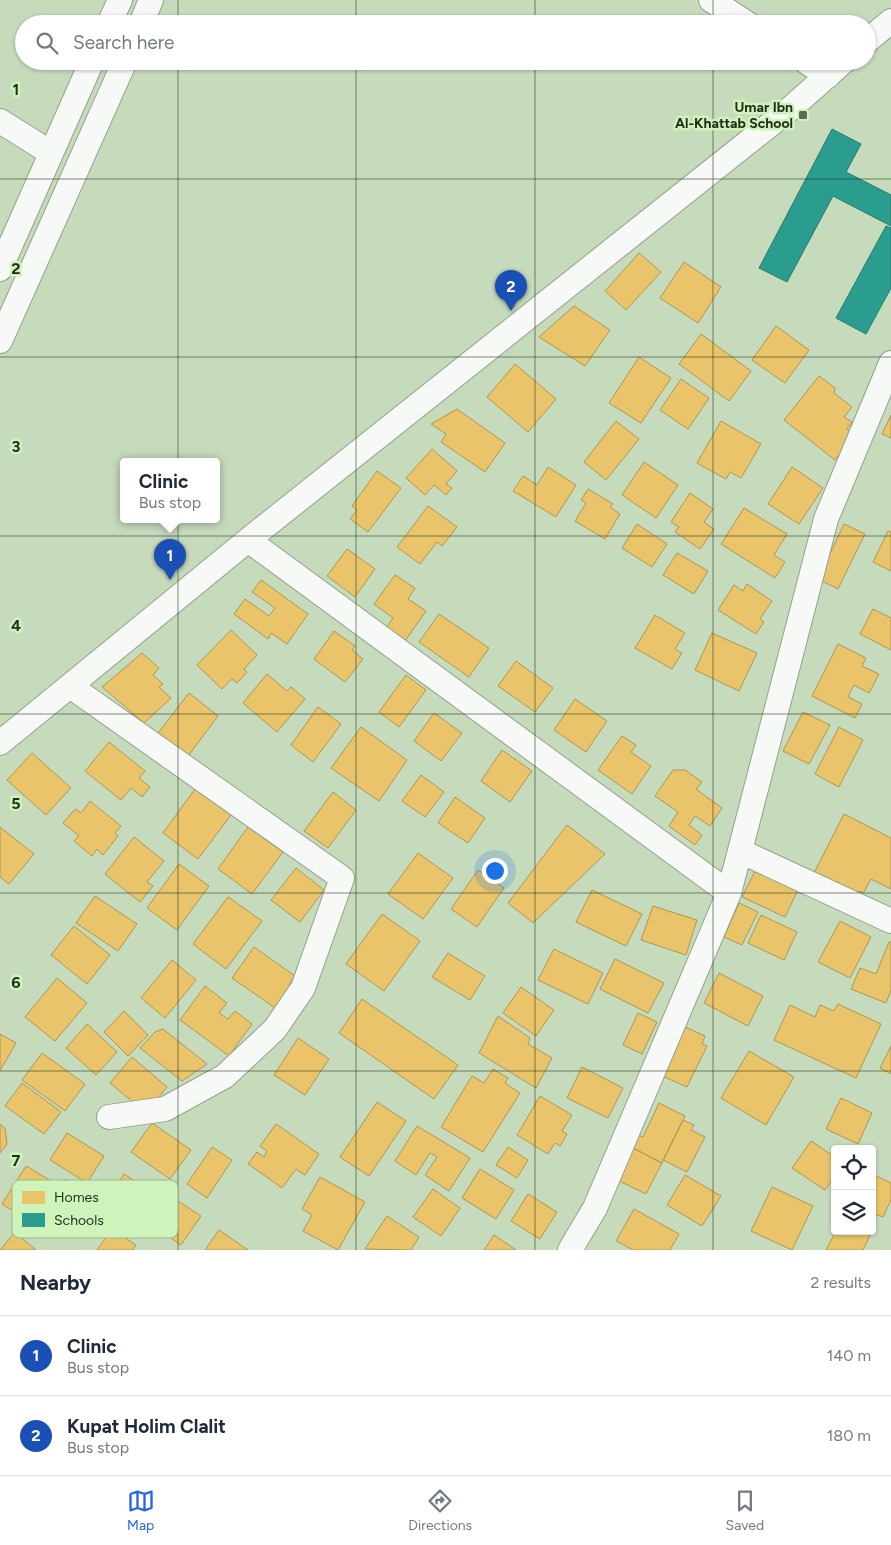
<!DOCTYPE html>
<style>
:root{--surface:#fff;--page:#f2f2f3;--text:#1f2937;--muted:#747a83;--line:#e0e1e3;--accent:#2563eb}
body{margin:0;font-family:Figtree,sans-serif;background:var(--page);color:var(--text)}
.controls{position:absolute;right:15px;bottom:15px;display:grid;overflow:hidden;border-radius:5px;box-shadow:0 1px 4px #0004}
.controls button{width:45px;height:45px;display:grid;place-items:center;padding:0;border:0;border-bottom:1px solid var(--line);background:var(--surface);color:var(--text);font:25px sans-serif}
.you{position:absolute;left:494px;top:870px;width:18px;height:18px;margin:-12px;border:4px solid #fff;border-radius:50%;background:#1a73e8;box-shadow:0 0 0 8px #1a73e833}
.badge{display:grid;place-items:center;width:32px;height:32px;border-radius:50%;background:var(--accent);color:#fff;font-size:16px;font-weight:700}
.pin{position:absolute;translate:-50% -41px;filter:drop-shadow(0 1px 2px #0008)}
.pin::after{content:'';position:absolute;top:26px;width:18px;height:15px;background:inherit;clip-path:polygon(0 0,100% 0,50% 100%)}
.popup{position:absolute;left:120px;top:458px;width:100px;height:65px;box-sizing:border-box;display:grid;place-content:center;border-radius:5px;background:var(--surface);filter:drop-shadow(0 1px 4px #0005);font-size:16px;white-space:nowrap;color:var(--muted)}
.popup b{font-size:19px;color:var(--text)}
.popup::after{content:'';position:absolute;left:50%;top:100%;margin-left:-10px;border:10px solid transparent;border-top-color:var(--surface)}
.list{margin:0;padding:0;list-style:none}
h2{display:flex;justify-content:space-between;align-items:center;height:65px;margin:0;padding:0 20px;font-size:21px}
h2 small{font-size:16px;font-weight:400;color:var(--muted)}
.list li{display:grid;grid-template-columns:32px 1fr auto;gap:15px;align-items:center;box-sizing:border-box;height:80px;padding:0 20px;border-top:1px solid var(--line)}
.list b{display:block;font-size:19px;white-space:nowrap}
.list p{margin:0;font-size:16px;white-space:nowrap;color:var(--muted)}
.list em{font-size:16px;font-style:normal;color:var(--muted)}
.icon{flex:none;width:28px;height:28px;fill:none;stroke:currentColor;stroke-width:2;stroke-linecap:round;stroke-linejoin:round}
.map{position:relative;flex:none;width:891px;height:1250px;overflow:hidden}
.search{position:absolute;background:var(--surface);box-shadow:0 1px 4px #0004;left:15px;right:15px;top:15px;height:55px;display:flex;align-items:center;gap:12px;box-sizing:border-box;padding:0 18px;border-radius:28px;color:var(--muted);font-size:19px}
.sheet{height:225px;background:var(--surface)}
nav{display:flex;justify-content:space-around;align-items:center;box-sizing:border-box;height:70px;border-top:1px solid var(--line);background:var(--surface);font-size:14px;color:var(--muted)}
nav a{display:grid;justify-items:center;gap:2px}
nav .on{color:var(--accent)}
.map>svg:first-child{display:block}
.homes{fill:#e9c46a;stroke:#ad9752}
.schools{fill:#2a9d8f;stroke:#277c6c}
.lines{fill:none;stroke-linecap:round;stroke-linejoin:round}
.minor-casing{stroke:#93a28c;stroke-width:26}
.minor{stroke:#f6f9f5;stroke-width:24}
.grid{fill:none;stroke:#212f1a;stroke-width:1;stroke-opacity:0.55}
.poi-dot{fill:#5b6b53;stroke:#cef4bc;stroke-width:2}
.labels{text-anchor:middle;dominant-baseline:central;stroke-width:5;stroke-linejoin:round;paint-order:stroke}
.poi-label{font-size:14px;font-weight:bold;fill:#212f1a;stroke:#cef4bc;text-anchor:end}
.key{fill:#cef4bc;stroke:#9ab98b;stroke-width:1}
.key-label{font-size:14px;fill:#212f1a}
.grid-label{font-size:16px;text-anchor:middle;font-weight:bold;fill:#212f1a;stroke:#cef4bc;stroke-width:5;stroke-linejoin:round;paint-order:stroke}
</style>
<div class="map">
<svg width="891" height="1250" viewBox="0 0 891 1250">
<rect width="100%" height="100%" fill="#c6dabc"/>
<path class="homes" d="M 639,253 L 661,272 L 626,310 L 605,291 Z
M 684,262 L 721,287 L 698,323 L 660,298 Z
M 574,306 L 610,330 L 585,366 L 539,337 Z
M 776,326 L 809,350 L 785,383 L 752,360 Z
M 701,334 L 751,371 L 729,401 L 679,364 Z
M 639,357 L 671,378 L 641,423 L 609,403 Z
M 515,364 L 556,399 L 528,432 L 487,397 Z
M 819,376 L 835,388 L 834,393 L 852,407 L 844,417 L 852,422 L 847,429 L 855,435 L 835,460 L 784,420 Z
M 681,379 L 709,398 L 688,429 L 660,410 Z
M 457,409 L 505,443 L 485,472 L 441,442 L 446,434 L 431,424 Z
M 891,415 L 891,438 L 882,434 Z
M 616,421 L 639,439 L 606,480 L 584,462 Z
M 721,421 L 761,444 L 741,478 L 730,472 L 726,479 L 697,463 Z
M 432,449 L 457,471 L 446,484 L 452,488 L 446,495 L 434,485 L 425,495 L 406,478 Z
M 644,462 L 678,485 L 656,518 L 622,495 Z
M 548,467 L 576,485 L 556,517 L 513,491 L 523,476 L 537,485 Z
M 792,467 L 823,488 L 799,524 L 768,504 Z
M 377,471 L 401,488 L 368,532 L 350,519 L 357,510 L 352,506 Z
M 588,489 L 613,504 L 610,507 L 620,514 L 605,539 L 575,521 L 586,503 L 581,500 Z
M 690,493 L 713,509 L 704,522 L 714,529 L 700,549 L 675,532 L 679,527 L 671,522 Z
M 428,506 L 457,527 L 442,546 L 437,542 L 420,564 L 397,547 Z
M 744,508 L 787,534 L 774,555 L 785,562 L 775,578 L 721,544 Z
M 637,524 L 667,544 L 652,567 L 622,548 Z
M 844,524 L 865,534 L 838,589 L 818,579 Z
M 888,531 L 891,532 L 891,571 L 873,562 Z
M 347,549 L 375,569 L 355,597 L 327,576 Z
M 677,553 L 708,571 L 694,594 L 663,575 Z
M 395,575 L 415,588 L 408,599 L 426,611 L 405,641 L 386,628 L 393,618 L 374,604 Z
M 261,580 L 308,614 L 287,644 L 271,633 L 268,639 L 234,614 L 245,599 L 269,616 L 275,608 L 252,592 Z
M 747,584 L 772,601 L 760,619 L 764,622 L 756,634 L 718,610 L 734,585 L 743,591 Z
M 873,609 L 891,618 L 891,650 L 860,634 Z
M 439,614 L 489,648 L 469,677 L 419,642 Z
M 655,615 L 685,633 L 675,649 L 682,653 L 672,669 L 635,648 Z
M 231,630 L 257,655 L 244,669 L 247,672 L 237,683 L 232,679 L 222,689 L 197,665 Z
M 334,631 L 355,646 L 352,650 L 363,659 L 345,682 L 314,659 Z
M 712,633 L 757,653 L 739,691 L 695,670 Z
M 838,644 L 866,658 L 862,666 L 879,674 L 869,693 L 854,685 L 848,697 L 862,704 L 855,718 L 812,696 Z
M 142,653 L 159,668 L 153,675 L 163,684 L 159,687 L 171,698 L 144,723 L 102,687 Z
M 516,661 L 553,688 L 535,712 L 498,686 Z
M 267,674 L 287,691 L 291,687 L 305,699 L 277,732 L 243,703 Z
M 406,675 L 426,690 L 399,727 L 379,712 Z
M 189,693 L 218,716 L 188,756 L 158,733 Z
M 575,699 L 607,721 L 586,752 L 554,730 Z
M 318,707 L 341,724 L 313,762 L 291,745 Z
M 803,712 L 830,725 L 809,764 L 783,751 Z
M 434,713 L 462,733 L 441,761 L 414,741 Z
M 361,727 L 407,760 L 379,801 L 331,768 Z
M 839,727 L 863,740 L 839,787 L 815,774 Z
M 622,736 L 636,745 L 631,752 L 651,766 L 632,794 L 598,770 Z
M 109,742 L 145,771 L 139,778 L 150,787 L 142,797 L 131,788 L 121,800 L 85,771 Z
M 502,750 L 532,771 L 510,802 L 481,781 Z
M 32,753 L 71,788 L 46,815 L 7,780 Z
M 673,770 L 685,770 L 702,782 L 696,789 L 722,808 L 710,826 L 695,816 L 689,825 L 702,835 L 695,845 L 669,826 L 678,812 L 655,796 Z
M 421,775 L 444,792 L 425,817 L 402,801 Z
M 195,789 L 231,815 L 198,859 L 163,833 Z
M 333,792 L 356,810 L 328,848 L 304,831 Z
M 455,797 L 485,818 L 468,843 L 438,823 Z
M 90,801 L 121,826 L 115,833 L 118,836 L 103,855 L 97,849 L 92,856 L 74,841 L 79,836 L 63,823 L 75,809 L 81,813 Z
M 844,814 L 891,838 L 891,889 L 871,879 L 864,892 L 849,891 L 814,873 Z
M 567,825 L 605,854 L 533,923 L 508,903 Z
M 0,827 L 34,854 L 9,884 L 0,877 Z
M 248,827 L 283,852 L 252,894 L 218,869 Z
M 134,837 L 164,861 L 147,882 L 153,886 L 140,902 L 105,874 Z
M 418,853 L 453,878 L 423,919 L 388,894 Z
M 179,864 L 209,886 L 177,930 L 147,908 Z
M 296,868 L 324,890 L 300,922 L 271,900 Z
M 756,869 L 798,890 L 785,917 L 742,897 Z
M 478,870 L 504,888 L 477,927 L 451,909 Z
M 592,890 L 642,914 L 626,946 L 576,922 Z
M 95,896 L 137,924 L 118,951 L 76,923 Z
M 228,897 L 262,921 L 226,969 L 193,944 Z
M 739,903 L 758,912 L 742,945 L 724,937 Z
M 653,906 L 697,920 L 686,955 L 641,940 Z
M 382,914 L 420,941 L 384,991 L 346,964 Z
M 761,915 L 797,932 L 784,960 L 748,943 Z
M 840,921 L 871,937 L 850,978 L 818,962 Z
M 74,926 L 110,955 L 87,984 L 51,955 Z
M 889,942 L 891,942 L 891,990 L 886,1003 L 851,989 L 860,968 L 876,974 Z
M 254,947 L 295,976 L 289,985 L 294,988 L 278,1010 L 232,978 Z
M 554,949 L 603,973 L 588,1004 L 538,980 Z
M 448,953 L 485,976 L 470,1000 L 432,977 Z
M 615,959 L 664,983 L 648,1013 L 600,989 Z
M 172,960 L 196,980 L 165,1018 L 141,998 Z
M 719,973 L 763,996 L 748,1026 L 704,1003 Z
M 57,978 L 87,1003 L 55,1041 L 25,1017 Z
M 205,986 L 227,1003 L 219,1013 L 228,1019 L 235,1011 L 252,1024 L 229,1056 L 180,1020 Z
M 521,987 L 554,1010 L 536,1036 L 503,1013 Z
M 362,999 L 458,1065 L 434,1099 L 339,1033 Z
M 838,1004 L 881,1024 L 856,1078 L 774,1040 L 790,1005 L 815,1017 L 820,1005 L 834,1011 Z
M 124,1011 L 148,1035 L 128,1056 L 104,1032 Z
M 638,1013 L 657,1022 L 642,1054 L 623,1045 Z
M 498,1016 L 530,1038 L 528,1044 L 552,1058 L 536,1088 L 479,1053 Z
M 87,1024 L 117,1052 L 96,1075 L 66,1048 Z
M 683,1026 L 705,1036 L 702,1044 L 707,1046 L 687,1087 L 660,1075 Z
M 163,1029 L 207,1064 L 182,1081 L 140,1048 L 155,1032 Z
M 0,1034 L 16,1043 L 0,1071 Z
M 298,1038 L 329,1059 L 305,1095 L 274,1075 Z
M 891,1046 L 891,1074 L 880,1068 Z
M 749,1051 L 794,1077 L 766,1125 L 721,1098 Z
M 42,1053 L 85,1084 L 65,1111 L 22,1080 Z
M 132,1057 L 167,1087 L 152,1105 L 133,1102 L 110,1083 Z
M 582,1067 L 623,1088 L 608,1118 L 567,1098 Z
M 493,1069 L 508,1078 L 505,1083 L 520,1093 L 483,1152 L 441,1127 L 472,1076 L 484,1083 Z
M 22,1083 L 61,1112 L 44,1134 L 5,1106 Z
M 540,1096 L 572,1115 L 562,1131 L 567,1134 L 560,1146 L 555,1143 L 548,1154 L 517,1135 Z
M 841,1098 L 872,1113 L 858,1144 L 826,1129 Z
M 377,1102 L 406,1121 L 369,1176 L 340,1157 Z
M 659,1103 L 685,1116 L 662,1163 L 629,1146 L 636,1134 L 643,1137 Z
M 683,1120 L 694,1125 L 691,1130 L 705,1137 L 687,1172 L 663,1160 Z
M 152,1123 L 191,1150 L 170,1179 L 131,1152 Z
M 0,1124 L 5,1128 L 7,1144 L 0,1153 Z
M 276,1124 L 319,1154 L 305,1175 L 296,1169 L 282,1188 L 248,1164 L 257,1152 L 264,1157 L 267,1151 L 260,1146 Z
M 417,1126 L 470,1158 L 449,1191 L 425,1175 L 437,1157 L 430,1153 L 416,1175 L 395,1161 Z
M 67,1133 L 104,1156 L 87,1183 L 50,1160 Z
M 811,1141 L 835,1157 L 835,1176 L 825,1190 L 792,1168 Z
M 629,1146 L 662,1163 L 646,1194 L 617,1180 Z
M 212,1147 L 232,1160 L 207,1198 L 187,1184 Z
M 508,1147 L 528,1160 L 517,1178 L 496,1165 Z
M 26,1166 L 53,1182 L 29,1221 L 2,1204 Z
M 480,1169 L 514,1190 L 496,1219 L 462,1198 Z
M 124,1174 L 152,1192 L 132,1223 L 104,1205 Z
M 872,1174 L 891,1183 L 891,1200 L 883,1217 L 872,1213 Z
M 685,1175 L 721,1196 L 702,1226 L 667,1205 Z
M 320,1177 L 365,1202 L 338,1250 L 303,1231 L 312,1215 L 302,1209 Z
M 65,1179 L 97,1199 L 82,1223 L 50,1203 Z
M 772,1187 L 813,1206 L 792,1250 L 751,1231 Z
M 433,1189 L 460,1208 L 441,1236 L 413,1217 Z
M 167,1194 L 201,1216 L 181,1245 L 148,1222 Z
M 528,1194 L 557,1212 L 540,1239 L 511,1221 Z
M 634,1209 L 679,1234 L 670,1250 L 633,1250 L 616,1241 Z
M 387,1216 L 419,1237 L 411,1250 L 365,1249 Z
M 112,1229 L 136,1245 L 133,1250 L 97,1250 Z
M 219,1230 L 248,1250 L 205,1250 Z
M 836,1231 L 867,1231 L 871,1233 L 863,1250 L 826,1250 Z
M 15,1232 L 36,1250 L 0,1250 Z
M 494,1235 L 516,1250 L 484,1250 Z"/>
<path class="schools" d="M 832,129 L 861,144 L 846,172 L 891,195 L 891,226 L 833,196 L 787,282 L 759,268 Z
M 886,226 L 891,228 L 891,288 L 866,334 L 836,318 Z"/>
<g class="lines">
<defs>
<path id="minor" d="M 711,0 L 748,24
M 109,24 L 120,0
M 141,24 L 151,0
M 867,41 L 891,21
M 805,61 L 828,76
M 0,121 L 51,153
M 0,269 L 92,61
M 0,341 L 125,61
M 248,540 L 729,893
M 70,686 L 342,878 L 303,988 L 275,1029 L 225,1076 L 165,1109 L 109,1117
M 0,743 L 248,540 L 791,108 L 844,61
M 740,851 L 891,921
M 570,1250 L 595,1208 L 729,893 L 826,519 L 891,363"/>
</defs>
<use href="#minor" class="minor-casing"/>
<use href="#minor" class="minor"/>
</g>
<path class="grid" d="M 178,0 L 178,24M 356,0 L 356,24M 535,0 L 535,24M 713,0 L 713,24M 178,61 L 178,1250M 356,61 L 356,1250M 535,61 L 535,1250M 713,61 L 713,1250M 0,179 L 891,179M 0,357 L 891,357M 0,536 L 891,536M 0,714 L 891,714M 0,893 L 891,893M 0,1071 L 891,1071"/>
<rect class="poi-dot" x="798" y="110" width="10" height="10" rx="2.5"/>
<g class="labels">
<g class="poi-label">
<text x="793" y="107">Umar Ibn<tspan x="793" dy="16">Al-Khattab School</tspan></text>
</g>
</g>
<rect x="12" y="1180" width="166" height="58" rx="8" class="key"/>
<rect x="22" y="1191" width="23" height="13" fill="#e9c46a"/>
<rect x="22" y="1213" width="23" height="14" fill="#2a9d8f"/>
<g class="key-label">
<text x="54" y="1202">Homes</text>
<text x="54" y="1225">Schools</text>
</g>
<g class="grid-label">
<text x="16" y="95">1</text>
<text x="16" y="274">2</text>
<text x="16" y="452">3</text>
<text x="16" y="631">4</text>
<text x="16" y="809">5</text>
<text x="16" y="988">6</text>
<text x="16" y="1166">7</text>
</g>
</svg>
<div class="controls">
<button><svg class="icon" aria-label="locate" viewBox="0 0 24 24"><circle cx="12" cy="12" r="6"/><path d="M12 2v4M12 18v4M2 12h4M18 12h4"/></svg></button>
<button><svg class="icon" aria-label="layers" viewBox="0 0 24 24"><path d="M12 4l9 5-9 5-9-5zM3 14l9 5 9-5"/></svg></button>
</div>
<div class="you"></div>
<div class="pin badge" style="left:170px;top:580px;background:#1a4fb4">1</div>
<div class="popup"><b>Clinic</b>Bus stop</div>
<div class="pin badge" style="left:511px;top:311px;background:#1a4fb4">2</div>
<div class="search"><svg class="icon" aria-label="search" viewBox="0 0 24 24"><circle cx="10" cy="10" r="6"/><path d="M15 15l6 6"/></svg>Search here</div>
</div>
<section class="sheet">
<h2>Nearby<small>2 results</small></h2>
<ul class="list">
<li><span class="badge" style="background:#1a4fb4">1</span><div><b>Clinic</b><p>Bus stop</p></div><em>140 m</em></li>
<li><span class="badge" style="background:#1a4fb4">2</span><div><b>Kupat Holim Clalit</b><p>Bus stop</p></div><em>180 m</em></li>
</ul>
</section>
<nav>
<a class="on"><svg class="icon" aria-label="map" viewBox="0 0 24 24"><path d="M3 6l6-2 6 2 6-2v14l-6 2-6-2-6 2zM9 4v14M15 6v14"/></svg>Map</a>
<a><svg class="icon" aria-label="directions" viewBox="0 0 24 24"><path d="M12 3l9 9-9 9-9-9zM9 14v-3h6M13 9l2 2-2 2"/></svg>Directions</a>
<a><svg class="icon" aria-label="saved" viewBox="0 0 24 24"><path d="M7 4h10v16l-5-4-5 4z"/></svg>Saved</a>
</nav>
